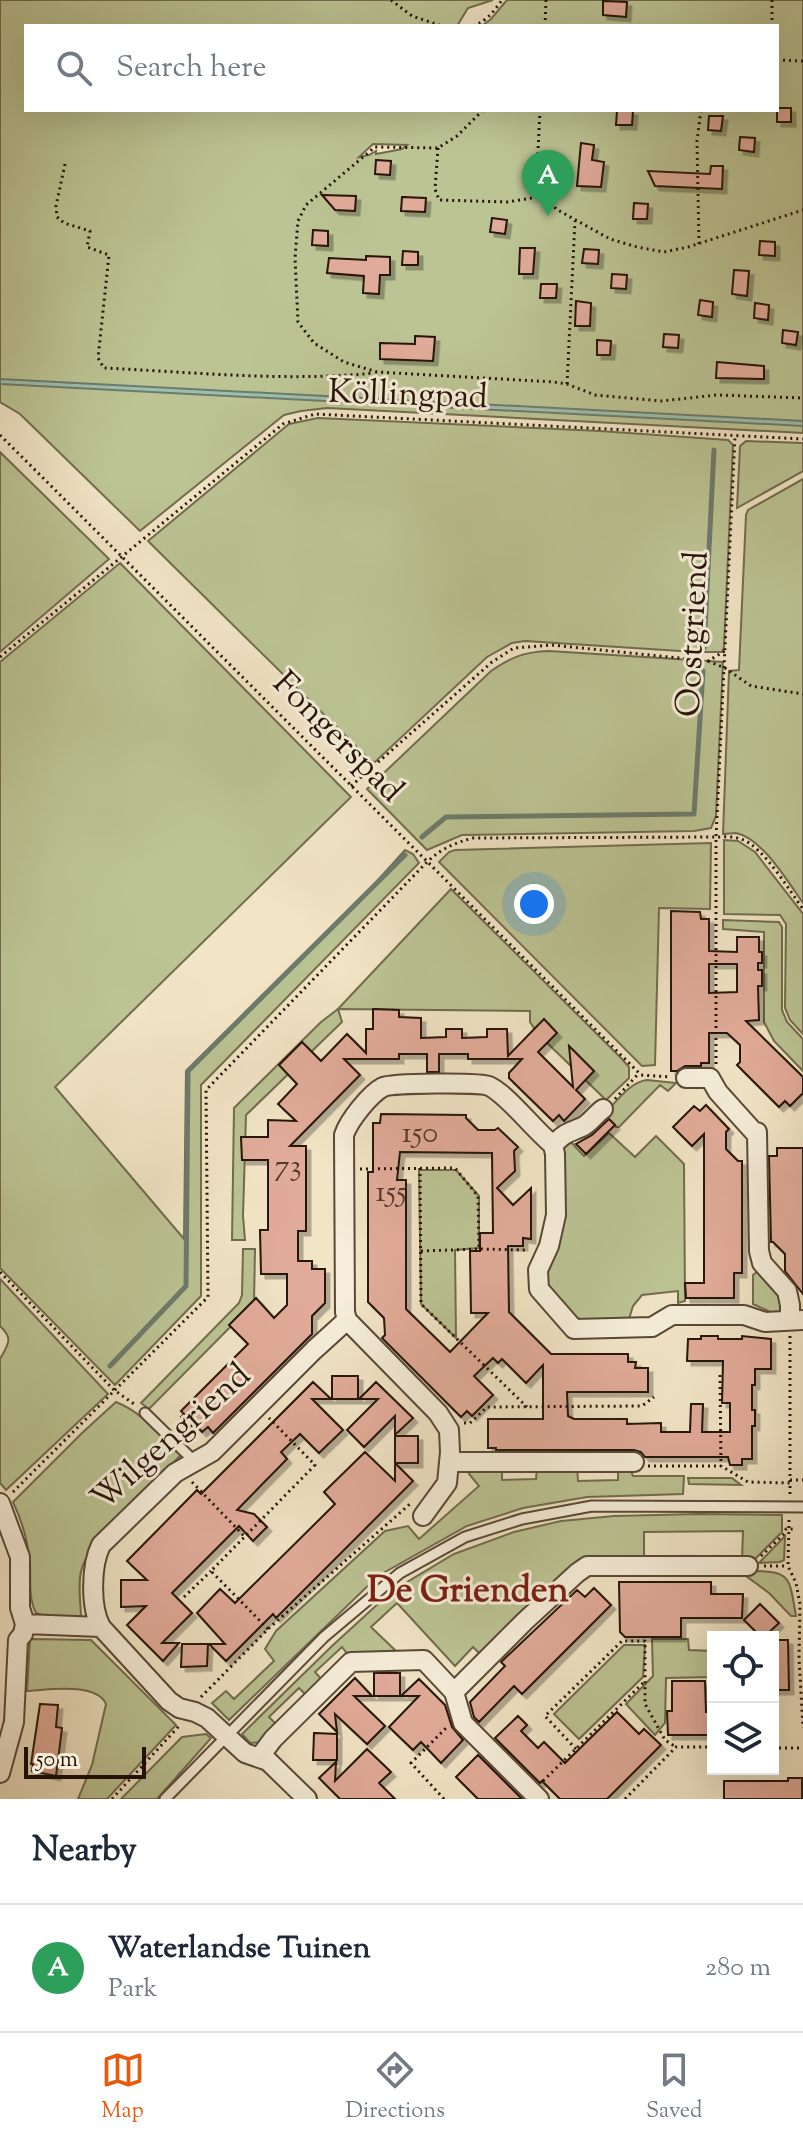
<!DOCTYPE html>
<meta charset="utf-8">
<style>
:root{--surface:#fff;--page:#f2f2f3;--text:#1f2937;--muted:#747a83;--line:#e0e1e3;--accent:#ea580c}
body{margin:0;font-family:"Sorts Mill Goudy",serif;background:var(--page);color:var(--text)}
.controls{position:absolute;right:24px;bottom:24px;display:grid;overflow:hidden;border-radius:0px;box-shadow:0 8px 32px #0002}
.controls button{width:72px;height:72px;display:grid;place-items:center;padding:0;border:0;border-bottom:2px solid var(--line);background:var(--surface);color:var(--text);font:40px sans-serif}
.scale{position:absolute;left:24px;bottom:20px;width:122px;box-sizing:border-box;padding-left:8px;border:4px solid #261307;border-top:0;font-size:22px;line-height:28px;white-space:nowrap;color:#261307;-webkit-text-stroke:6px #f6eeda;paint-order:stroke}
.you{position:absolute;left:534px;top:904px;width:28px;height:28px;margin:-20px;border:6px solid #fff;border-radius:50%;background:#1a73e8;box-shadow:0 0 0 12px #1a73e833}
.badge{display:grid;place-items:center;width:52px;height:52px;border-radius:50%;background:var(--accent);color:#fff;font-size:26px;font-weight:700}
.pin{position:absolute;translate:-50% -66px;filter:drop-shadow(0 2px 4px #0008)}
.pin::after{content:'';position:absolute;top:42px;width:28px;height:24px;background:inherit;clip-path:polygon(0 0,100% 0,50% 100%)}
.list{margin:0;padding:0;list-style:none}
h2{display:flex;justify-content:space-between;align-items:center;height:104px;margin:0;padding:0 32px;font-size:34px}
h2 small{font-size:26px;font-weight:400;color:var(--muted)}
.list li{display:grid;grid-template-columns:52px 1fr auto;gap:24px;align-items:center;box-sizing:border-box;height:128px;padding:0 32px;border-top:2px solid var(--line)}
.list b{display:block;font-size:30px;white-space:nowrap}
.list p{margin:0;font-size:26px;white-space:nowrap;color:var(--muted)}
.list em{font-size:26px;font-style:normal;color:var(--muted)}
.icon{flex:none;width:44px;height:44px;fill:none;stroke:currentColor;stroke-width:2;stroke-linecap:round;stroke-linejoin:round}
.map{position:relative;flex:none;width:803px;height:1799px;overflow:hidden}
.search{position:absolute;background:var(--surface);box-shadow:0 8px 32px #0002;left:24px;right:24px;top:24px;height:88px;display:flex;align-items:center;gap:20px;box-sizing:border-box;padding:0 28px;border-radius:0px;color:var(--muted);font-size:30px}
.sheet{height:232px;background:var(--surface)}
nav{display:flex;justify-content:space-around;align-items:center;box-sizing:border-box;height:112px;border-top:2px solid var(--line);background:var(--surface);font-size:22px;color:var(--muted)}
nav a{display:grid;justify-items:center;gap:4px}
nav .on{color:var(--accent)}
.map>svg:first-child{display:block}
.green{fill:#bcc494;stroke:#716c4e;stroke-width:2;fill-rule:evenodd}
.water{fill:#9cc0af;stroke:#6d7b6c;stroke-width:2}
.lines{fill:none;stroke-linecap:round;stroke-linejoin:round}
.stream{stroke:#6d7b6c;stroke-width:5}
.building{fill:#e1ab99;stroke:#261307;stroke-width:2;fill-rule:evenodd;filter:url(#shadow)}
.service-casing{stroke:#594837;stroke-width:13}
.minor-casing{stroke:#594837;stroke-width:22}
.path{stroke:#261307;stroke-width:3;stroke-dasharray:2 4;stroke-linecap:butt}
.service{stroke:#f6eeda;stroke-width:9}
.minor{stroke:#f6eeda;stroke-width:18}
.labels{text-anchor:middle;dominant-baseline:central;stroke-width:6;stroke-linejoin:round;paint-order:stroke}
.number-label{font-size:30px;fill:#55392c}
.street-label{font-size:34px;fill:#261307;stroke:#f6eeda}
.neighbourhood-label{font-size:36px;font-weight:bold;fill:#7a1f14;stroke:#f6eeda}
</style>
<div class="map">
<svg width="803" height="1799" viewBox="0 0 803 1799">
<defs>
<filter id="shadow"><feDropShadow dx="4.5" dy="4.5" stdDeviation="0" flood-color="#0004"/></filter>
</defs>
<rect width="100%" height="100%" fill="#f1e5c6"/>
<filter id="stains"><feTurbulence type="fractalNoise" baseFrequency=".0025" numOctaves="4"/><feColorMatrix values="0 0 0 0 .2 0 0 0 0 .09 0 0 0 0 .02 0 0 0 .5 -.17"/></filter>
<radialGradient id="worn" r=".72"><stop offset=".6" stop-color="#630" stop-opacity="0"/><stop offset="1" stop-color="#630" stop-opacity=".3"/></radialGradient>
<path class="green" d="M 0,0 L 493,0 L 468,8 L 457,26 L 26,26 L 26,110 L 777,110 L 777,26 L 482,26 L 491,19 L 507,0 L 803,0 L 803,433 L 327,408 L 301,411 L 284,415 L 140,531 L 20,414 L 0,402 ZM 373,144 L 407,145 L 402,149 L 376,154 L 376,151 L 369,155 L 359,157 Z
M 318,418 L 600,431 L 728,440 L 733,445 L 724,647 L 722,652 L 696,652 L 525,641 L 512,643 L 487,657 L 375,762 L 371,761 L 148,541 L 289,424 Z
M 746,441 L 803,443 L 803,471 L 737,508 L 740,446 Z
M 0,452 L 109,559 L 0,652 Z
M 803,479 L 803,903 C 788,882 762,838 736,833 C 732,833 727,834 723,834 L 729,671 L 739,670 L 746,515 L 748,510 Z
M 120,563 L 351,797 L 55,1087 L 184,1239 L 186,1071 L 370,889 L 405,850 L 413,854 L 419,863 L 201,1085 L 201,1296 L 115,1385 L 0,1268 L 0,662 Z
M 549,651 L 723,662 L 716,816 L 711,828 L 694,831 L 462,835 L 427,850 L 367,789 L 491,671 C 512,657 523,652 549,651 Z
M 724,840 L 738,841 L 755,852 L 803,914 L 803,1034 L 790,1020 L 785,1008 L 786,924 L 780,915 L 724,914 Z
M 711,843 L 710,909 L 659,908 L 655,1065 L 642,1066 L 439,862 L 449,852 L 455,850 Z
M 451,889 L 620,1057 L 629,1067 L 629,1078 L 606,1100 L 538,1034 L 530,1022 L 530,1011 L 338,1009 L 342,1022 L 246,1115 L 243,1216 L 245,1240 L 232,1240 L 234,1108 L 321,1022 L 338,1009 Z
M 723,920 L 779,922 L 782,927 L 782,1010 L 787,1022 L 803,1039 L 803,1071 L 774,1041 L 764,1022 L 764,932 L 723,929 Z
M 647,1080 L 676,1083 L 668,1091 L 660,1085 L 619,1127 L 616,1127 L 604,1114 C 616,1103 629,1082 647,1080 Z
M 609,1133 L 635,1157 L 656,1136 L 684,1164 L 685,1301 L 678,1303 L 678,1291 L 642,1295 L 633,1306 L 629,1319 L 577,1325 L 549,1295 L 546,1276 L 560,1145 L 570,1141 L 584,1156 Z
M 419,1170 L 456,1170 L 479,1196 L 479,1248 L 455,1250 L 456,1338 L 421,1304 Z
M 243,1249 L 255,1249 L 254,1303 L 149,1409 L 141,1403 L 239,1303 L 242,1295 Z
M 758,1271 L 781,1292 L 785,1303 L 781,1313 L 775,1314 L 753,1304 L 753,1275 Z
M 0,1279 L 108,1394 L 6,1490 L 0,1483 L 0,1359 C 8,1344 14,1339 0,1326 Z
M 116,1402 C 142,1412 161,1436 181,1455 C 154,1482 93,1534 82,1568 C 77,1583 81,1603 81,1619 L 49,1617 L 36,1613 C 28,1598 31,1579 30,1563 C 28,1542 22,1521 13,1502 L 82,1433 Z
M 577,1466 L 578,1481 L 618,1480 L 618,1466 L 629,1466 L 633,1476 L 684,1476 L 683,1494 L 587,1497 L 523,1508 L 467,1526 L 378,1576 L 229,1720 L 212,1703 L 226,1691 L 234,1699 L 274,1661 L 265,1649 L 276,1631 L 385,1531 L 408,1526 L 419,1539 L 479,1486 L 469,1474 L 473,1469 L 502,1467 L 502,1480 L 536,1479 L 537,1468 Z
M 688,1478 L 732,1478 L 741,1485 L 689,1484 Z
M 699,1514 L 782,1515 L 782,1532 L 753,1561 L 742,1561 L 743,1531 L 644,1532 L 644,1557 L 587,1559 L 481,1655 L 473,1647 L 455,1666 L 397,1603 L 371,1627 L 397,1652 L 348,1655 L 342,1647 L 315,1672 L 323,1681 L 308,1697 L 299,1688 L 269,1717 L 279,1727 L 262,1742 L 250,1743 L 242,1734 L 332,1646 L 392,1591 L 454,1554 L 514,1532 L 561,1521 L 614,1516 Z
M 785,1536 L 784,1560 L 780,1562 L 759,1563 Z
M 750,1571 C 792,1571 789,1577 796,1616 L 791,1616 L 769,1593 L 746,1576 Z
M 30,1639 L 91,1640 L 176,1725 L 107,1799 L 78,1799 L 92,1765 L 106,1704 C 96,1682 47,1690 27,1691 Z
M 652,1639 L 688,1639 L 689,1650 L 713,1651 L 713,1677 L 666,1678 L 665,1723 L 655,1735 L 626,1704 L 653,1676 Z
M 624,1645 L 645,1645 L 643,1677 L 579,1739 L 554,1714 Z
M 206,1734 L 211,1738 L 157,1799 L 121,1799 L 182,1737 Z"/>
<path class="water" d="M 0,379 L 803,421 L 803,426 L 0,384 Z"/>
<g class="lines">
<path class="stream" d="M 704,648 L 714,450
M 422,837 L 446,817 L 694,814 L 703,671
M 110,1366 L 186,1286 L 188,1071 L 405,855"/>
</g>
<path class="building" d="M 603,1 L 627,2 L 626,17 L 603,15 Z
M 777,108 L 791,108 L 791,122 L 777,122 Z
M 617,111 L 633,111 L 632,125 L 616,125 Z
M 709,116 L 723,116 L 721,131 L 708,130 Z
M 740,137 L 755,138 L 754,152 L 739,150 Z
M 581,143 L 594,145 L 592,160 L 604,162 L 601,187 L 577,186 Z
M 376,160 L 391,161 L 390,175 L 375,174 Z
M 711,166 L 723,166 L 722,189 L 655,186 L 648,171 L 710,174 Z
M 322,195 L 356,196 L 355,211 L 335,210 Z
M 402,197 L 426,198 L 425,212 L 401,211 Z
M 634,203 L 648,204 L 647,219 L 633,219 Z
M 492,218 L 507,220 L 505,234 L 490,232 Z
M 313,230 L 328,231 L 328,246 L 312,245 Z
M 760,241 L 775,242 L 775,256 L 759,255 Z
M 520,248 L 535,248 L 533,274 L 519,274 Z
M 584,249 L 599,250 L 598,264 L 582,263 Z
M 403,251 L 418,252 L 418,265 L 402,265 Z
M 366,256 L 390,257 L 390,275 L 380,275 L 379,294 L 363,293 L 364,276 L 327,273 L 329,258 L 366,260 Z
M 734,270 L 749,271 L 747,296 L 732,294 Z
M 612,274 L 627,275 L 626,289 L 611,288 Z
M 541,284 L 557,284 L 556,298 L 540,298 Z
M 700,300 L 713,302 L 712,317 L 698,315 Z
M 576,301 L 591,303 L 590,326 L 575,326 Z
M 755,303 L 769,305 L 768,320 L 754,318 Z
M 783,330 L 798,332 L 796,345 L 782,343 Z
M 664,334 L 679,335 L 678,348 L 663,347 Z
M 415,336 L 435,337 L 433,361 L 380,359 L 380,343 L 415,344 Z
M 597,340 L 611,341 L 610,355 L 597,355 Z
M 717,362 L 764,366 L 764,379 L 716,378 Z
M 671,911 L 700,912 L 701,919 L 709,919 L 709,951 L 737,952 L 737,937 L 759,937 L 759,952 L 762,952 L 762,963 L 758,963 L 758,970 L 762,970 L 762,986 L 758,986 L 759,1020 L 746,1021 L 803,1077 L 803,1093 L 790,1106 L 785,1101 L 779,1107 L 737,1065 L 740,1062 L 740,1045 L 727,1033 L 709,1033 L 709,1063 L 701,1063 L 701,1066 L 685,1066 L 677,1071 L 671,1071 ZM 709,964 L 737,964 L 737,992 L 709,993 Z
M 373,1009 L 399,1010 L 399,1017 L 421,1018 L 421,1038 L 446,1037 L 446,1029 L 462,1029 L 462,1038 L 487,1037 L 487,1029 L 507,1029 L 508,1056 L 544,1019 L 557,1033 L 538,1052 L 573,1087 L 569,1046 L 594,1071 L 576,1090 L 585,1099 L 564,1121 L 559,1115 L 553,1121 L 509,1078 L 509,1073 L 522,1059 L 468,1059 L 468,1054 L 439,1054 L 439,1072 L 427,1072 L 427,1054 L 399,1054 L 399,1059 L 344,1059 L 360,1075 L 290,1146 L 306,1146 L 306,1231 L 298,1231 L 298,1261 L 312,1261 L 312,1269 L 325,1269 L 325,1303 L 312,1316 L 312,1334 L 213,1433 L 208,1427 L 202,1432 L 194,1423 L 190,1427 L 181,1417 L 184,1414 L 181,1411 L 248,1344 L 229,1325 L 256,1298 L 274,1318 L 287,1305 L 287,1274 L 261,1274 L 260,1230 L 268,1230 L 268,1160 L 242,1160 L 241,1137 L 268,1137 L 268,1120 L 296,1121 L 278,1104 L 297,1084 L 279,1065 L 302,1042 L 321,1061 L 347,1034 L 366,1053 L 366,1029 L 373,1029 Z
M 706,1105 L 729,1129 L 726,1132 L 726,1149 L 738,1161 L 742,1161 L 742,1273 L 734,1273 L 734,1298 L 686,1298 L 685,1283 L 704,1283 L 704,1134 L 692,1146 L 673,1127 L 694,1106 L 700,1111 Z
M 381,1114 L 466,1115 L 466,1118 L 478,1130 L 495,1130 L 498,1128 L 518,1147 L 514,1151 L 515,1171 L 497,1188 L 513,1205 L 531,1188 L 531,1239 L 523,1238 L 523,1246 L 508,1246 L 509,1312 L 551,1354 L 628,1354 L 628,1362 L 636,1362 L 635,1368 L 648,1368 L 648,1392 L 567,1392 L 568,1416 L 574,1419 L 627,1419 L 627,1424 L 661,1423 L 661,1432 L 690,1432 L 691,1404 L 703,1404 L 702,1432 L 730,1432 L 730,1403 L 722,1403 L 723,1361 L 687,1361 L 688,1339 L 701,1339 L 701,1336 L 718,1336 L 718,1339 L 742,1339 L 742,1336 L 771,1339 L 771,1369 L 755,1369 L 755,1385 L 752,1385 L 752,1410 L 755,1410 L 755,1426 L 752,1426 L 752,1459 L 742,1459 L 742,1465 L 730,1465 L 728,1457 L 645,1457 L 641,1452 L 634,1450 L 496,1450 L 496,1448 L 488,1448 L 488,1419 L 543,1419 L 543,1365 L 526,1383 L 502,1359 L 498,1363 L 493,1358 L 474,1376 L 493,1395 L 472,1416 L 467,1411 L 461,1417 L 382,1338 L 385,1335 L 384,1318 L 368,1302 L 368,1172 L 373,1172 L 373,1123 L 380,1123 ZM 400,1152 L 492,1153 L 493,1233 L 480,1233 L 480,1251 L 470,1251 L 471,1313 L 488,1313 L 450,1352 L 406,1309 L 406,1180 L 397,1180 Z
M 609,1119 L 615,1125 L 586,1154 L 576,1144 L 592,1135 Z
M 777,1148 L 803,1148 L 803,1294 L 785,1271 L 785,1254 L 773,1242 L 771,1242 L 769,1156 L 777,1156 Z
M 332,1376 L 358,1376 L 358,1399 L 332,1399 Z
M 313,1382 L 331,1399 L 312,1399 L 343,1430 L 319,1453 L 300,1434 L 281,1452 L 287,1459 L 237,1510 L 254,1514 L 267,1527 L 253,1541 L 239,1526 L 172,1593 L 192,1613 L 162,1643 L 179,1643 L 163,1661 L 127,1625 L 146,1606 L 121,1607 L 121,1580 L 147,1580 L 127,1561 L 197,1490 L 201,1494 Z
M 376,1382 L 413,1418 L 395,1435 L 395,1416 L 364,1447 L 347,1430 L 378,1399 L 359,1399 Z
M 395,1436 L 418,1436 L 418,1463 L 395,1463 Z
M 365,1452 L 395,1481 L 395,1463 L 413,1481 L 276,1618 L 273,1614 L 226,1661 L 209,1644 L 225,1644 L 197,1613 L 220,1589 L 235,1603 L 335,1504 L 324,1492 Z
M 619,1582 L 711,1582 L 711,1594 L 743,1594 L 742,1618 L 681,1618 L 681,1637 L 625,1637 L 620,1632 Z
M 594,1588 L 611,1605 L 522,1694 L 514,1686 L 479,1722 L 474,1717 L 470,1702 L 505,1666 L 501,1662 L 577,1590 L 585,1597 Z
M 760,1604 L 779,1623 L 764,1637 L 761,1637 L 744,1620 Z
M 773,1640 L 788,1640 L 789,1690 L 773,1690 Z
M 182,1644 L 208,1644 L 207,1666 L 181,1667 Z
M 374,1673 L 400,1673 L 400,1696 L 374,1696 Z
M 355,1678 L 372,1696 L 354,1696 L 385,1726 L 367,1744 L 335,1714 L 337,1732 L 319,1714 Z
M 419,1679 L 445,1705 L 452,1727 L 463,1740 L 441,1763 L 421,1742 L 413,1750 L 389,1727 L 419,1696 L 401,1696 Z
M 672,1681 L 705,1681 L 706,1712 L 713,1712 L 713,1735 L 668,1735 L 667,1711 L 672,1711 Z
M 40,1704 L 58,1705 L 56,1727 L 62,1728 L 56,1776 L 32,1771 L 33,1764 L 31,1764 Z
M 617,1712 L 639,1734 L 644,1729 L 661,1745 L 607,1799 L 560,1799 L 542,1781 L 540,1783 L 495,1738 L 518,1716 L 527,1725 L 521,1731 L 538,1748 L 544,1742 L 565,1763 Z
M 314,1733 L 337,1734 L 337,1760 L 313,1760 Z
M 367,1749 L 391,1772 L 379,1783 L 395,1799 L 340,1799 L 319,1778 L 336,1762 L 335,1781 Z
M 478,1755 L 522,1799 L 478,1799 L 456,1777 Z
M 788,1778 L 802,1778 L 802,1799 L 724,1799 L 724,1781 L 788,1781 Z"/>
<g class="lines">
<defs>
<path id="service" d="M 145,1413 L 194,1461
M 165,1799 L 324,1637 L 400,1573 L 465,1537 L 522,1519 L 592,1506 L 803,1507"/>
<path id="minor" d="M 686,1078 L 710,1078 L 718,1092 L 754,1132 L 757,1132 L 759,1251 L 762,1263 L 787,1291 L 790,1305 L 790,1320
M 553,1145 C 566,1132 566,1134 582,1127 C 589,1124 596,1114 603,1109
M 449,1462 L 634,1462
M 0,1503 L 20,1557 L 20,1608 L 25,1624 L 23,1634 L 18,1640 L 14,1722 L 0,1773
M 423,1516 L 447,1483 L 450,1452 L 449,1430 L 438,1413 L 347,1320 L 345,1312 L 344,1135 C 349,1120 370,1094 383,1087 C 392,1083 480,1082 489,1086 C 507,1094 535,1131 553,1145 L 555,1154 L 556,1215 L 549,1246 L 538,1270 L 539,1289 L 574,1329 L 652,1327 L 672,1315 L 744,1315 L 765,1322 L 803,1320
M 25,1624 L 101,1627
M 454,1692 L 525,1621 L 577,1573 L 587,1566 L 748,1566
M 259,1758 L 273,1739 L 351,1662 L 424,1660 L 454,1692 L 463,1723 L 539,1799
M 307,1799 L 268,1761 L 245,1753 L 207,1718 L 195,1712 L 179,1708 L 169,1701 L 101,1627 C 90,1607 91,1565 101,1545 L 175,1473 L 212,1452 L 314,1350 L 347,1320"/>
</defs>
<use href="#service" class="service-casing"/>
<use href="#minor" class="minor-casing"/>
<path class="path" d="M 391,0 L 412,16 L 442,26
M 473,26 C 487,21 494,11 502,0
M 545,26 L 546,0
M 772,26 L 772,0
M 777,60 L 803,61
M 483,110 L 457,136 L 438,148 L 375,147 L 306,205 L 298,221 L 295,258 L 298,322 L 314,343 L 344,362 L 377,372 L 554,382 L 567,384 L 595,395 L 661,401 L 717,395 L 803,398
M 540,110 L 537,171 L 544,194 L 556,209 L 610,239 L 637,247 L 664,252 L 688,247 L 803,210
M 438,148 L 435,189 L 439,200 L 507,202 L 545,196
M 65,164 L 56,206 L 57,217 L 64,223 L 90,231 L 87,247 L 109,255 L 98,358 L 104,368 C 192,372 287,382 374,373
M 699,244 L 697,141 L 701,110
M 567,384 L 575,221
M 0,435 L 641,1075 L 671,1077
M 0,657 L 283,424 L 315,414 L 803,439
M 708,661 L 725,668 L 751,686 L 803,694
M 351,786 L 492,662 L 514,648 L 552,645 L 708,661 L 725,651
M 716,1064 L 716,837 L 735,436
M 615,1099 L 639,1073
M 420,1168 L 421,1304 L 527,1407
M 360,1169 L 455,1168 L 478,1196 L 479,1249 L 528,1250
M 421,1251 L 479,1249
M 0,1272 L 114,1390 L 137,1406
M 790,1336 L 790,1496
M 720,1375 L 721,1466 L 748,1482 L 790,1483
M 464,1423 L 470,1423 L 487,1407 L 642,1406 L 654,1397
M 648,1466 L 721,1466
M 790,1480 L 803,1480
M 192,1482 L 245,1537
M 13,1492 L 208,1297 L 206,1090 L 427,862 C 441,849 454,843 473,838 L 716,837 C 724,837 733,836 741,839 C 763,846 789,890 803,909
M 789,1520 L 788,1566 L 796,1583 L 800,1604 L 799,1658 L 803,1728
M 761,1556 L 785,1533 L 786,1529 L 795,1529
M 764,1566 L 788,1566
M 184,1597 L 211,1571
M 268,1629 L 211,1571 L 315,1465 L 269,1418
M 201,1697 L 268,1629 L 410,1504
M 773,1748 L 803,1748
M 576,1749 L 545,1716 L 622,1641 L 645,1641 L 645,1704 L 665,1740 L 676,1747
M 543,1781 L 643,1683
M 112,1799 L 180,1725
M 444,1799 L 411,1763 L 447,1727
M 625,1799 L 676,1747 L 713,1747"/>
<use href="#service" class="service"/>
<use href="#minor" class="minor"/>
</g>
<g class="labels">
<g class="number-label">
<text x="420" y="1134">150</text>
<text x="288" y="1167">73</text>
<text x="391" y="1193">155</text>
</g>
<g class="street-label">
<text transform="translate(408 396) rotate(2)">Köllingpad</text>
<text transform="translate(694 634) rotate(-87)">Oostgriend</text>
<text transform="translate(337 738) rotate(45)">Fongerspad</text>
<text transform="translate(172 1438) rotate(-42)">Wilgengriend</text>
</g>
<g class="neighbourhood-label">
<text x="468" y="1592">De Grienden</text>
</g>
</g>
<rect width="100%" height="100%" filter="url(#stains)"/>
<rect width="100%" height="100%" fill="url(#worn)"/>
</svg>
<div class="controls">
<button><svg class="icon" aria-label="locate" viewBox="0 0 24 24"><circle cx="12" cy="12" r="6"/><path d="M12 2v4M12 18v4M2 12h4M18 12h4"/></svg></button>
<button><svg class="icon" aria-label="layers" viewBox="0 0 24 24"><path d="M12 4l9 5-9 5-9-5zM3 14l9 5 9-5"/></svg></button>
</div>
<div class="scale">50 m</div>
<div class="you"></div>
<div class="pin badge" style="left:548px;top:216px;background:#2e9e5b">A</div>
<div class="search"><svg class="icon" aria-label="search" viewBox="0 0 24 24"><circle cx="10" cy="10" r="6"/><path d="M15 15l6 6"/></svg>Search here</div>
</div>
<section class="sheet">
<h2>Nearby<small></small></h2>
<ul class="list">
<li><span class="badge" style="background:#2e9e5b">A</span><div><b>Waterlandse Tuinen</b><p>Park</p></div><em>280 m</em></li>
</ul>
</section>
<nav>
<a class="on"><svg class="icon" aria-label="map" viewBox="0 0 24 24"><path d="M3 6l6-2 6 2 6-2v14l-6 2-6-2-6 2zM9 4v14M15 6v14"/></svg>Map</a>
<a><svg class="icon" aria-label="directions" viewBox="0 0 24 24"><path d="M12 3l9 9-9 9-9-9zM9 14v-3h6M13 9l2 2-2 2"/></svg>Directions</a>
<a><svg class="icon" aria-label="saved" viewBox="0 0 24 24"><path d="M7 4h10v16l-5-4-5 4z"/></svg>Saved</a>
</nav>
